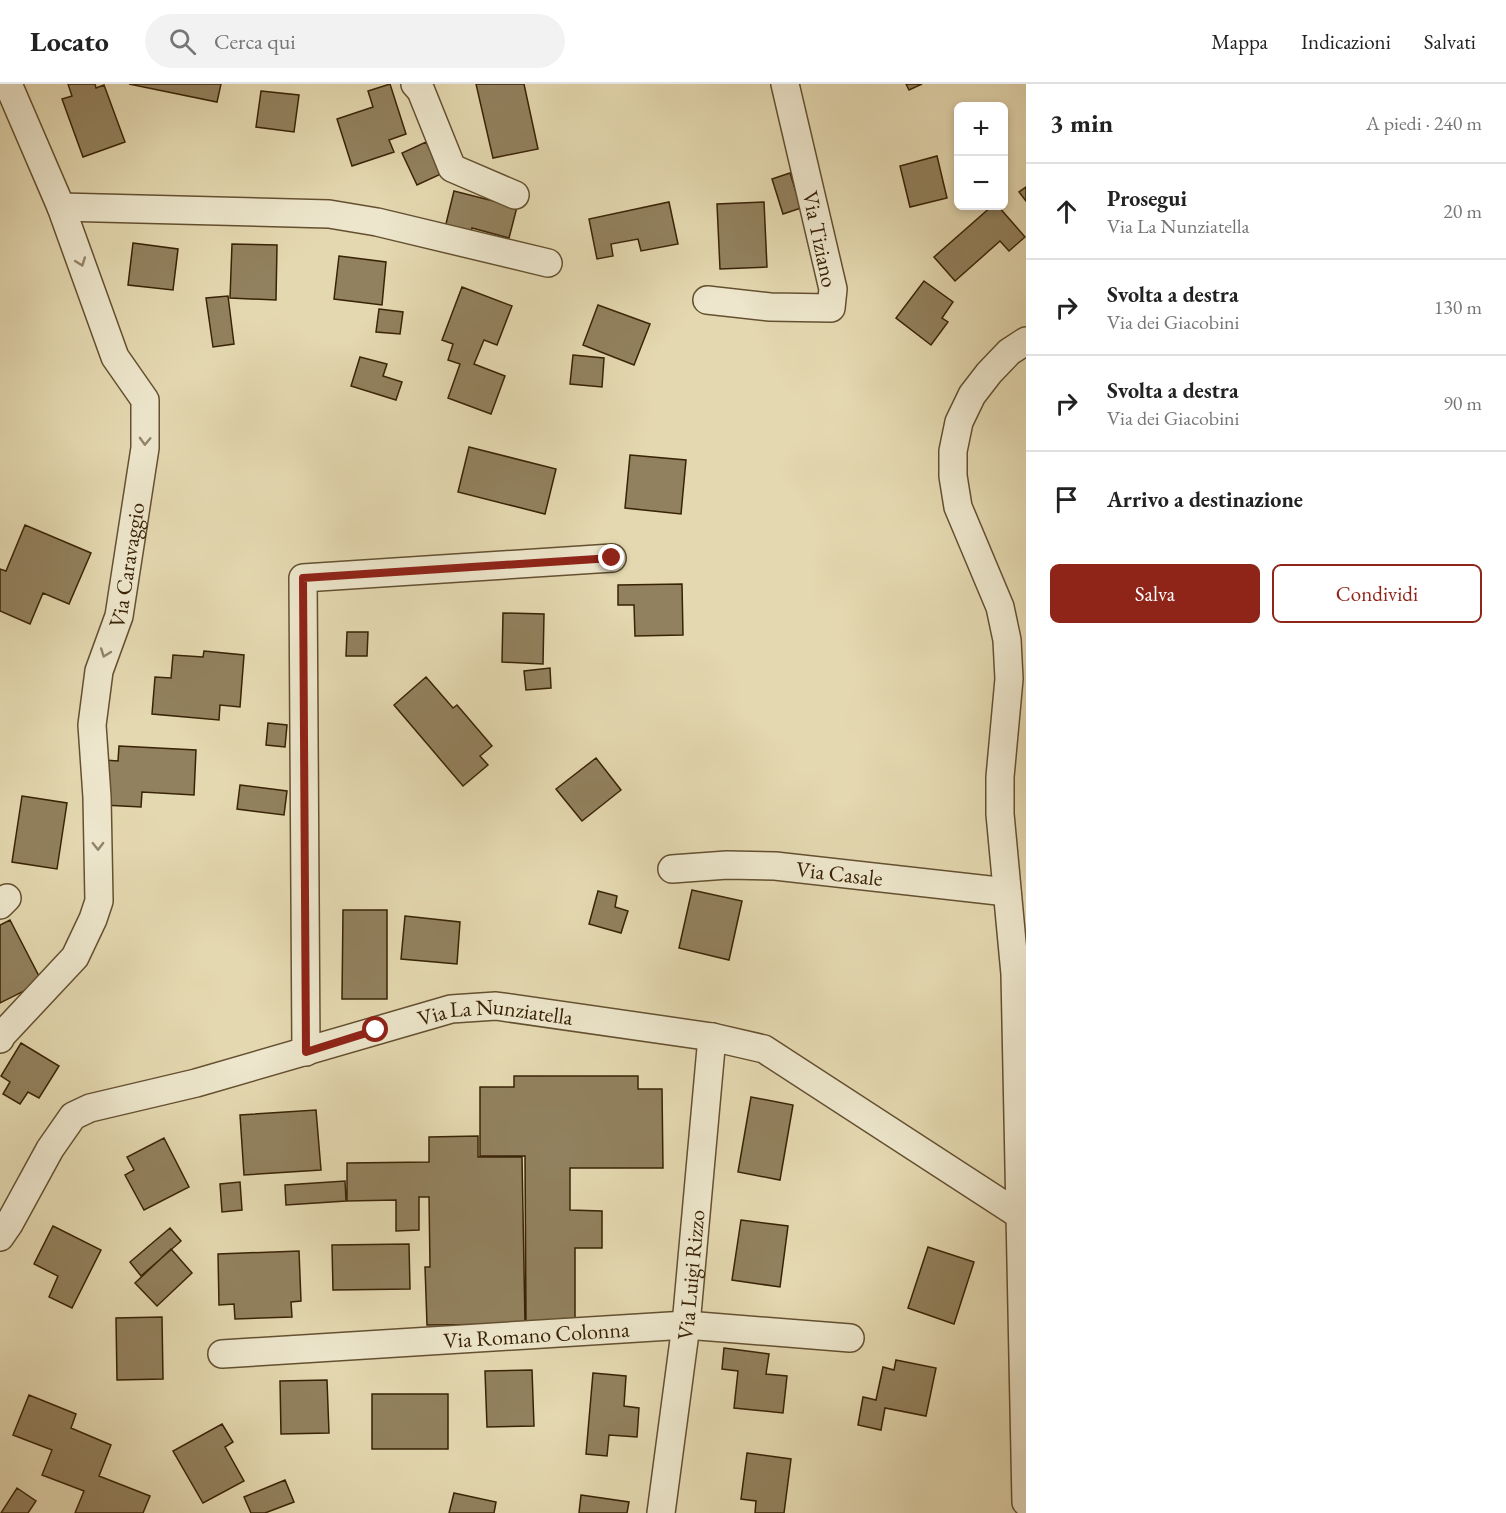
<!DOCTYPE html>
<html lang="it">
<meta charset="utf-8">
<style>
:root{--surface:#fff;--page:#f2f2f2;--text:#222;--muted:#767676;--line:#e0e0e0;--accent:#8f2418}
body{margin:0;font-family:"EB Garamond",serif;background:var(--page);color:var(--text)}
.controls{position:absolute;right:18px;top:18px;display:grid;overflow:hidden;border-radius:9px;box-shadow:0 3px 9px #0003}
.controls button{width:54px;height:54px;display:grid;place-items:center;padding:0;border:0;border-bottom:2px solid var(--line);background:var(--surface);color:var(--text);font:30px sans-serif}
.stop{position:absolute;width:18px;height:18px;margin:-14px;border:4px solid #8f2418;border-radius:50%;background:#fff}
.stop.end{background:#8f2418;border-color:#fff;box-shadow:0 2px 6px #0008}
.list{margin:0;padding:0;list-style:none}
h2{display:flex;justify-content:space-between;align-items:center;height:78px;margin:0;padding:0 24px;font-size:26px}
h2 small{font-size:20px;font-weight:400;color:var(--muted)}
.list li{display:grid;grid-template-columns:39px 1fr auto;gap:18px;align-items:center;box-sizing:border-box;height:96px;padding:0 24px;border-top:2px solid var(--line)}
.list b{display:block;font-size:22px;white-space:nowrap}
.list p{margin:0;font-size:20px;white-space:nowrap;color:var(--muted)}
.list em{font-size:20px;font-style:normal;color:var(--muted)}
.actions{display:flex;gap:12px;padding:18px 24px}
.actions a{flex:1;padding:14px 0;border:2px solid var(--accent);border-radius:9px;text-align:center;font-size:21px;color:var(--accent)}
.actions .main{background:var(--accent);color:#fff}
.icon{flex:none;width:33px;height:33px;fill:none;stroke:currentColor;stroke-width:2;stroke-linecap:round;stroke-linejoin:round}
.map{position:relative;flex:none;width:1026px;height:1429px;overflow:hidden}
header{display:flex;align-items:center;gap:36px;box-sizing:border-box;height:84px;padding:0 30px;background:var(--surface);border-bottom:2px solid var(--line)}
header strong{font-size:28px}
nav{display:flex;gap:33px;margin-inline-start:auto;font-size:21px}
.search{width:420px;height:54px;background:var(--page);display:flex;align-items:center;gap:15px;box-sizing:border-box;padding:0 21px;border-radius:33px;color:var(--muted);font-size:22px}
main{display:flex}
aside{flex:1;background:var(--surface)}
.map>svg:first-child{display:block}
.building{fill:#92815e;stroke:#392306;stroke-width:1.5}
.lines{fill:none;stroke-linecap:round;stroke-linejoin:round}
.minor-casing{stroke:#645030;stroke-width:30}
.minor{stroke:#ede6cc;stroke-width:27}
.oneway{stroke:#938469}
.route{stroke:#8f2418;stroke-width:8}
.labels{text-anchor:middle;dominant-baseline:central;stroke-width:6;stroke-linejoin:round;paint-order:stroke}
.street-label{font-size:22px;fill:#392306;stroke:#ede6cc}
</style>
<header>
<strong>Locato</strong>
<div class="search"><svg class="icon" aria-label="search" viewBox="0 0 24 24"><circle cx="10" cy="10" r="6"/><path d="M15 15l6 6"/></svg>Cerca qui</div>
<nav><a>Mappa</a><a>Indicazioni</a><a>Salvati</a></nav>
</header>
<main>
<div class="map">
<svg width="1026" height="1429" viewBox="0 0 1026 1429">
<rect width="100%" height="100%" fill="#e4d8b0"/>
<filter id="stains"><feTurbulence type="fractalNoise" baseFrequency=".00333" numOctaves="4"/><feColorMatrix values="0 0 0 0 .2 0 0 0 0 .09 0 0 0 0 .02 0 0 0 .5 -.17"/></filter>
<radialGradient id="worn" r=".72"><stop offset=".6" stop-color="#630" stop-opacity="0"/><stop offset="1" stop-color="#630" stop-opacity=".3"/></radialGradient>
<path class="building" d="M 68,0 L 95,0 L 96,4 L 104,1 L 125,58 L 83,73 L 62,15 L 72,12 Z
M 129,0 L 221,0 L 217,18 Z
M 390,0 L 406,50 L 389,56 L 394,68 L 352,82 L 337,35 L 373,23 L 368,7 Z
M 476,0 L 524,0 L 538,65 L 493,74 Z
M 906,0 L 922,0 L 909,6 Z
M 261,7 L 299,11 L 294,48 L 256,43 Z
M 426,58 L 441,90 L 417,101 L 402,69 Z
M 937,72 L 947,114 L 910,123 L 900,82 Z
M 790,89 L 801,124 L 783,130 L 772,95 Z
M 1026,103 L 1026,117 L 1019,108 Z
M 454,107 L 517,123 L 509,154 L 472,144 L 469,154 L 444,148 Z
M 669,118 L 678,160 L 641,167 L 638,155 L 611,160 L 613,172 L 597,175 L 589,135 Z
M 764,118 L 767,183 L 720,185 L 717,120 Z
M 992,122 L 998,122 L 1025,153 L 1009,167 L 1000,157 L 955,197 L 934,173 Z
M 133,159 L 178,165 L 173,206 L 128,201 Z
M 232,160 L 277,161 L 276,216 L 230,214 Z
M 339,172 L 386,178 L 382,221 L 334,215 Z
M 924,197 L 953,218 L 942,234 L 948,238 L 931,261 L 896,234 Z
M 462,203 L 512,222 L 497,261 L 484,256 L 474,280 L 505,292 L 491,330 L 448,314 L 460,280 L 448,276 L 453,260 L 442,256 Z
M 228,212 L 234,260 L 213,263 L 206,214 Z
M 598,221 L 650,240 L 634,281 L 583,261 Z
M 379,225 L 403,228 L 400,250 L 376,248 Z
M 573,271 L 604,274 L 602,303 L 570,300 Z
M 360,273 L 387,280 L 383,292 L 402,298 L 396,316 L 351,302 Z
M 469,363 L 556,385 L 545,430 L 458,408 Z
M 630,371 L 686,376 L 681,430 L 625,424 Z
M 25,441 L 91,469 L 69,520 L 43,509 L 30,540 L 0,527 L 0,485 L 6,487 Z
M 682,500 L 683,551 L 635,552 L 634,521 L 618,521 L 618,501 Z
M 503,529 L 544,530 L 543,580 L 502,578 Z
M 347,548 L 368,548 L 367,572 L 346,572 Z
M 204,567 L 244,571 L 240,623 L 220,621 L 219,636 L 152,630 L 155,593 L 171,594 L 173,571 L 203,573 Z
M 550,584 L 551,604 L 526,606 L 524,587 Z
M 426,593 L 453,624 L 457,621 L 492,662 L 480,672 L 488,681 L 463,702 L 394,621 Z
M 268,639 L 287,641 L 285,663 L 266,661 Z
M 119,662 L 196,666 L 194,711 L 142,708 L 141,723 L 103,721 L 105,676 L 118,677 Z
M 596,674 L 621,706 L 582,737 L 556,705 Z
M 240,701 L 287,707 L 284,731 L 237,725 Z
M 22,712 L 67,719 L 57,785 L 12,778 Z
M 692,806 L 742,817 L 729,876 L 679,864 Z
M 598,807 L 617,812 L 615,823 L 628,827 L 621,849 L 589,840 Z
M 343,826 L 387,826 L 387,915 L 342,915 Z
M 405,832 L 460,838 L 457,880 L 401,875 Z
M 10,836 L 42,898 L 0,919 L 0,841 Z
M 21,959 L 59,982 L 39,1014 L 28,1008 L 20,1020 L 3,1010 L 10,998 L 1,992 Z
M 514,992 L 638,992 L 638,1005 L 662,1005 L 663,1084 L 570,1084 L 570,1126 L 602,1127 L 602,1164 L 575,1164 L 575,1238 L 526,1238 L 525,1072 L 480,1072 L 480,1003 L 514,1003 Z
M 751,1013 L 793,1021 L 780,1096 L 738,1088 Z
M 316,1026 L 321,1086 L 244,1091 L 240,1031 Z
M 478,1052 L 478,1073 L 522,1073 L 525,1240 L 427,1241 L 425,1183 L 430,1183 L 429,1113 L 419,1113 L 419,1146 L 396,1147 L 396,1116 L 347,1117 L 347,1079 L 429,1078 L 429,1053 Z
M 164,1054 L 189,1103 L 144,1126 L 125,1091 L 134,1086 L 127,1073 Z
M 345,1097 L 346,1117 L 286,1121 L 285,1101 Z
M 240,1098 L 242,1126 L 222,1128 L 220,1100 Z
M 741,1136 L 788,1142 L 780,1203 L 732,1196 Z
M 53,1142 L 101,1166 L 72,1224 L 49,1213 L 58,1192 L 34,1180 Z
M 170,1144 L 181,1157 L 141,1192 L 130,1178 Z
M 409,1160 L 410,1205 L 333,1206 L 332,1161 Z
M 928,1163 L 974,1178 L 954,1240 L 908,1224 Z
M 171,1165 L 192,1189 L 157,1222 L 135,1199 Z
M 299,1167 L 301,1217 L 291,1218 L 292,1233 L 235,1235 L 234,1220 L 219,1221 L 218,1170 Z
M 162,1233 L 163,1295 L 117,1296 L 116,1234 Z
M 724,1264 L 769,1270 L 766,1290 L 787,1292 L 783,1329 L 734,1324 L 738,1287 L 722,1285 Z
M 896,1276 L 936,1284 L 926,1332 L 885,1324 L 881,1346 L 858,1341 L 863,1313 L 876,1316 L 883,1283 L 894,1286 Z
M 532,1286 L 534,1342 L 487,1343 L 485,1287 Z
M 593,1289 L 626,1292 L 624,1322 L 639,1324 L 637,1353 L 609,1351 L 607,1372 L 586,1370 Z
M 327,1296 L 329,1349 L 281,1350 L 280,1297 Z
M 372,1310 L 448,1310 L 448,1365 L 372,1365 Z
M 29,1311 L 76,1330 L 71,1344 L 111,1361 L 99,1392 L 150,1412 L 143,1429 L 75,1429 L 84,1407 L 42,1391 L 52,1366 L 13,1351 Z
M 222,1340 L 233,1358 L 225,1363 L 244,1397 L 203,1419 L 173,1367 Z
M 747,1369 L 791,1375 L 784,1429 L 755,1429 L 756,1417 L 741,1415 Z
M 285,1396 L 294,1418 L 265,1429 L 251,1429 L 244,1413 Z
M 17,1404 L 36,1417 L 28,1429 L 1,1429 Z
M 454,1409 L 496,1418 L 494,1429 L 449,1429 Z
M 581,1411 L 629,1418 L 627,1429 L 579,1429 Z"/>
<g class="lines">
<defs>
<g id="minor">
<path d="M 415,0 L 421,7 L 452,84 L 515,111"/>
<path d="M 61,123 L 329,130 L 377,138 L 548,179"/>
<path d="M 707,216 L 770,223 L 831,224 L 833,205 L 785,0"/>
<path d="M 1026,257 L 1009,268 L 989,289 L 972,311 L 959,338 L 953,367 L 953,392 L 958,423 L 1000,523 L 1007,556 L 1009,595 L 1000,693 L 1000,730 L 1015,890 L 1026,1418"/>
<path id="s1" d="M 672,785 L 727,781 L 775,782 L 1007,808"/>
<path d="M 0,821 L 7,814"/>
<path id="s2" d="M 0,955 L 2,951 L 75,873 L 93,835 L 99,817 L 97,713 L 92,641 L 99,587 L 119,532 L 145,364 L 145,316 L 115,273 L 61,123 L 8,0"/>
<path d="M 306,968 L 303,494 L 612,474"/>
<path id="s3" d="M 0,1153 L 9,1140 L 50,1065 L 73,1032 L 90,1024 L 196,999 L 451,925 L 496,922 L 712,953 L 764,965 L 1021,1132"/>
<path id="s4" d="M 222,1270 L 686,1241 L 850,1254"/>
<path id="s5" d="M 661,1429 L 686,1241 L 712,953"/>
</g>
</defs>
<use href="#minor" class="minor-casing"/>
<use href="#minor" class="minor"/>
</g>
<defs><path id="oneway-chevron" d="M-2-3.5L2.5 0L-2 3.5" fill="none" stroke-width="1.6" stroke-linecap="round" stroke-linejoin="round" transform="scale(1.5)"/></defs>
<g class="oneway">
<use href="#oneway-chevron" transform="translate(81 178) rotate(70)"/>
<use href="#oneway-chevron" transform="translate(145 357) rotate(92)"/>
<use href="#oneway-chevron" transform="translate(105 569) rotate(110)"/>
<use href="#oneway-chevron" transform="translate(98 762) rotate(89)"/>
</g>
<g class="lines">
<path class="route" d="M 376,946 L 306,968 L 303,494 L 612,474"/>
</g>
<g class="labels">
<g class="street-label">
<text transform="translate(820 155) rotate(78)">Via Tiziano</text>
<text stroke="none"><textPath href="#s2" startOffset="513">Via Caravaggio</textPath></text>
<text stroke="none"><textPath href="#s1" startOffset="168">Via Casale</textPath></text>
<text stroke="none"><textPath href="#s3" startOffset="579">Via La Nunziatella</textPath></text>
<text stroke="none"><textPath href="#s5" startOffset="240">Via Luigi Rizzo</textPath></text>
<text stroke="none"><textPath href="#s4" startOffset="315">Via Romano Colonna</textPath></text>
</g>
</g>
<rect width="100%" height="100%" filter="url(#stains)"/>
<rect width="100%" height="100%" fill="url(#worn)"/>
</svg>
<div class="controls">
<button>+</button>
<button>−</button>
</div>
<div class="stop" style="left:376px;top:946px"></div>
<div class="stop end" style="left:612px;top:474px"></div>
</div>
<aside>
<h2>3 min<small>A piedi · 240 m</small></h2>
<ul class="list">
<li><svg class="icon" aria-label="ahead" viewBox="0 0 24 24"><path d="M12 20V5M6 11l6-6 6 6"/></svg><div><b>Prosegui</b><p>Via La Nunziatella</p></div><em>20 m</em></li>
<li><svg class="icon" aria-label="right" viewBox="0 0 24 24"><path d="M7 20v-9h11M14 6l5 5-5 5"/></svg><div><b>Svolta a destra</b><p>Via dei Giacobini</p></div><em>130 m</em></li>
<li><svg class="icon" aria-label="right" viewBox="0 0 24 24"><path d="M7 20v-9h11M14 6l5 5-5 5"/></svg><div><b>Svolta a destra</b><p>Via dei Giacobini</p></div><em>90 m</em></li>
<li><svg class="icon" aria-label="arrive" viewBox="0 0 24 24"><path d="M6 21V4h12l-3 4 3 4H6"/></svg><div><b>Arrivo a destinazione</b></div></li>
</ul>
<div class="actions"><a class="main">Salva</a><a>Condividi</a></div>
</aside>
</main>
